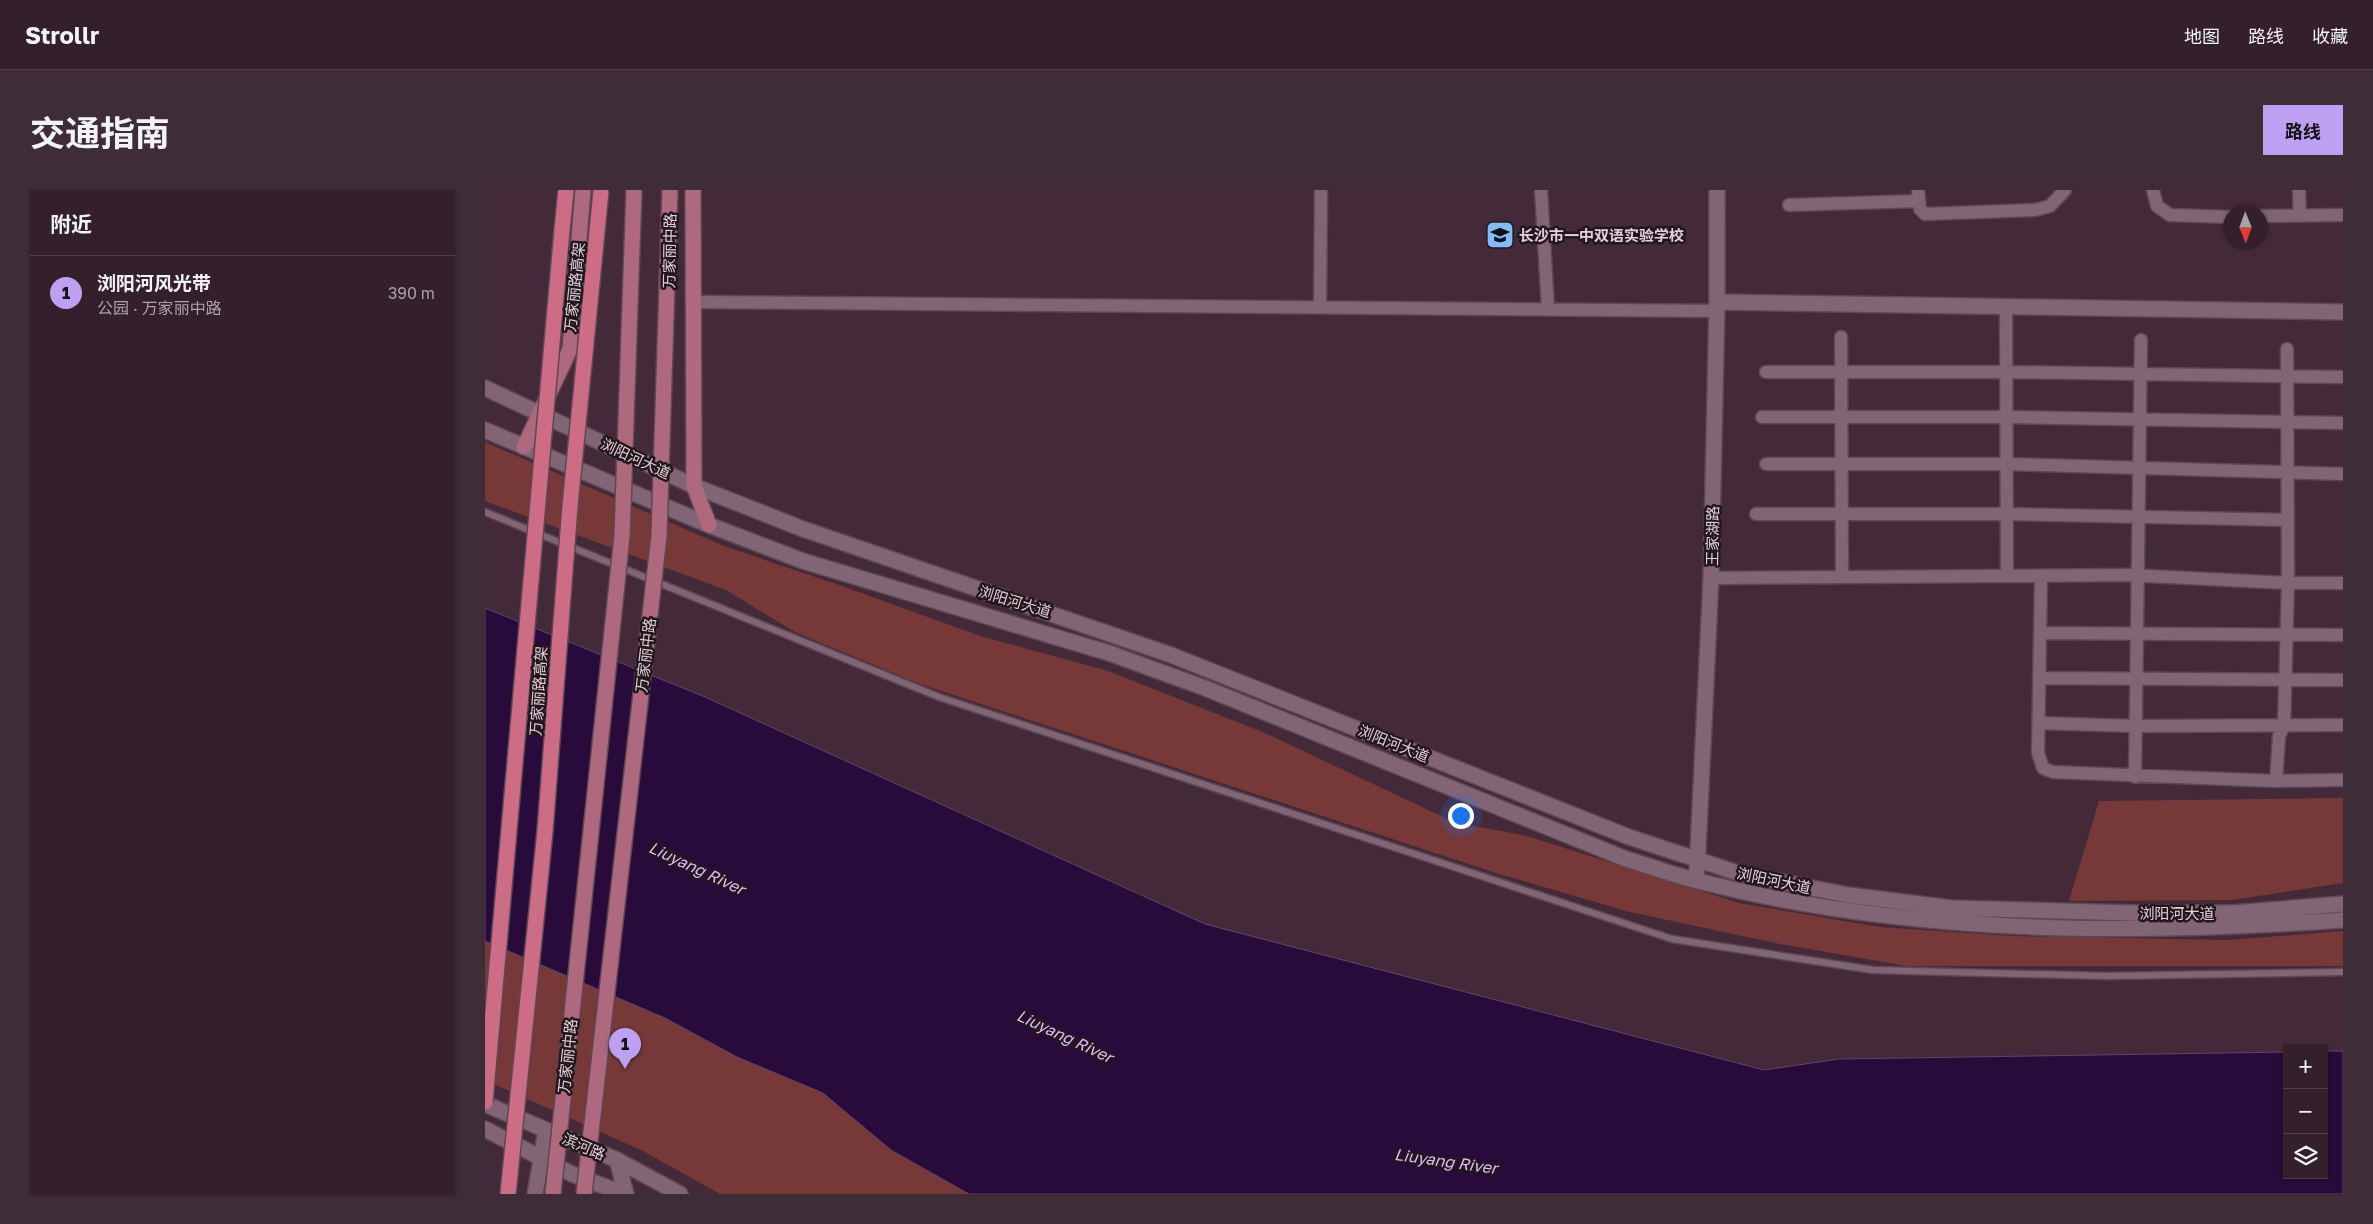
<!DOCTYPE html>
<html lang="zh">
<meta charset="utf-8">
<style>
:root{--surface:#33202a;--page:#3e2d36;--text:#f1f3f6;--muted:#a9a3a8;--line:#4e3e47;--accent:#bca0f2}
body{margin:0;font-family:"Golos Text","Noto Sans SC",sans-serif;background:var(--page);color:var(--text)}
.controls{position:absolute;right:15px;bottom:15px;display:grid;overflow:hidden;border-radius:0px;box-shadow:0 1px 4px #0004}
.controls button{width:45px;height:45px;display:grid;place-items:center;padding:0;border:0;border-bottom:1px solid var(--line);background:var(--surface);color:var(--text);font:25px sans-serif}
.compass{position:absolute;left:1738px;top:15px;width:45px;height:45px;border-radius:50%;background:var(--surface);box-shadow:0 1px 4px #0004;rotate:179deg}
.you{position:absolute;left:975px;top:625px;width:18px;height:18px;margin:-12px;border:4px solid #fff;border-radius:50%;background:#1a73e8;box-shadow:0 0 0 8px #1a73e833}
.badge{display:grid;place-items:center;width:32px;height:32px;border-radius:50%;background:var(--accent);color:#111;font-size:16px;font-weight:700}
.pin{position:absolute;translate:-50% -41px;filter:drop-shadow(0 1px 2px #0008)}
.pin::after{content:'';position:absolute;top:26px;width:18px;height:15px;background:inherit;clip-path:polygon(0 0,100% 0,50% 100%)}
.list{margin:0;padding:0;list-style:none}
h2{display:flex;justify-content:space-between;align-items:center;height:65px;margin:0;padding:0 20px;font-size:21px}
h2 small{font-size:16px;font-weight:400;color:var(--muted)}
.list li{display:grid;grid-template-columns:32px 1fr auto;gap:15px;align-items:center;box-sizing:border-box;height:75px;padding:0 20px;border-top:1px solid var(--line)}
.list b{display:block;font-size:19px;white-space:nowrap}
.list p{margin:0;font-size:16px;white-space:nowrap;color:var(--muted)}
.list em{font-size:16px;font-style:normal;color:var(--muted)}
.icon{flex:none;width:28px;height:28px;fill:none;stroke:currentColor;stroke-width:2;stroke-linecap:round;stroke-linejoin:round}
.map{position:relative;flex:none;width:1858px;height:1004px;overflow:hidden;border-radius:0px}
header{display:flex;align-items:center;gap:30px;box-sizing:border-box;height:70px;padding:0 25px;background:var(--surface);border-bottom:1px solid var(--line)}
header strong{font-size:24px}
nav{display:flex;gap:28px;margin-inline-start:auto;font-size:18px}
.intro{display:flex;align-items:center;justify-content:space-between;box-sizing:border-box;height:120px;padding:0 30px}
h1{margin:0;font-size:35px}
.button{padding:12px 22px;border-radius:0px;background:var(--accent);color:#111;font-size:18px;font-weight:700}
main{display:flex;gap:30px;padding:0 30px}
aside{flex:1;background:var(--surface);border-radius:0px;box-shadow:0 1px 4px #0004}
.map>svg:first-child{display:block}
.green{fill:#763937}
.water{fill:#280b3b;stroke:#60466a}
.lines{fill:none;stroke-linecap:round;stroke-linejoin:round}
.lane-casing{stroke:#5d4753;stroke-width:9}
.street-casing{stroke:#5d4753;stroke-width:15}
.secondary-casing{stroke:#5d4753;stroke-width:18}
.primary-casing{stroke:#5d4753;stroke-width:18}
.highway-casing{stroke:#5d4753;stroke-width:18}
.lane{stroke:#826574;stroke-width:6}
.street{stroke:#826574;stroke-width:12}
.secondary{stroke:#826574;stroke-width:15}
.primary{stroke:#ae697e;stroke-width:15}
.highway{stroke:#cc6c85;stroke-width:15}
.primary-bridge-casing{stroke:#5d4753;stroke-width:18;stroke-linecap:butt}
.highway-bridge-casing{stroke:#5d4753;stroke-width:18;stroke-linecap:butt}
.primary-bridge{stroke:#ae697e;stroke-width:15}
.highway-bridge{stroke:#cc6c85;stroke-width:15}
.labels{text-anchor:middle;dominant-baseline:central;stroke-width:5;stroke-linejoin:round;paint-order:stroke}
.poi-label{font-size:15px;font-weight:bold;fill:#e2d0d9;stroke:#23171d;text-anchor:start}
.street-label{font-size:15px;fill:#e2d0d9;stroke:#23171d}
.water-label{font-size:16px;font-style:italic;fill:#ddbbfb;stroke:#23171d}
</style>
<header>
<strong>Strollr</strong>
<nav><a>地图</a><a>路线</a><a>收藏</a></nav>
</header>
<div class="intro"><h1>交通指南</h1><a class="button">路线</a></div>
<main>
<aside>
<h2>附近<small></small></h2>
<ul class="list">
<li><span class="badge">1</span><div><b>浏阳河风光带</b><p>公园 · 万家丽中路</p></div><em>390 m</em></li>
</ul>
</aside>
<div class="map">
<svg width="1858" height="1004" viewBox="0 0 1858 1004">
<rect width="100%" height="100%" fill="#442a38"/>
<path class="green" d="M 0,252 L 239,356 L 357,396 L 495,446 L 623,481 L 780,543 L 971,633 L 1038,645 L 1254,713 L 1395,737 L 1526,746 L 1744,750 L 1858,741 L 1858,776 L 1422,776 L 1295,754 L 1145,722 L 1014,684 L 435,494 L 310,442 L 241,400 L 0,311 Z
M 1858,608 L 1858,693 L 1747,710 L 1584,711 L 1614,611 Z
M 0,751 L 180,828 L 252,867 L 338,903 L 406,960 L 484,1004 L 235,1004 L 158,961 L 0,890 Z"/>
<path class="water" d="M 0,418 L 220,507 L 720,734 L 1279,880 L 1354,869 L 1802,862 L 1802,985 L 1839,985 L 1839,861 L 1858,861 L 1858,1004 L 484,1004 L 406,960 L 338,903 L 252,867 L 180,828 L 0,751 Z"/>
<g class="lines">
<defs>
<path id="lane" d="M 0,322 L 454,507 L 1187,749 L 1388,780 L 1622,786 L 1858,782"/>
<path id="street" d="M 1056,0 L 1063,119
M 1433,0 L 1435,19 L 1440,24 L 1550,20 L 1565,16 L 1580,0
M 1668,0 L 1672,16 L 1685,25 L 1746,27
M 1814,0 L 1815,26
M 1304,15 L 1434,11
M 1776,26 L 1858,25
M 208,112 L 1232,121
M 1521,116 L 1522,386
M 835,117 L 836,0
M 1356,147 L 1357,387
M 1281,182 L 1522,182 L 1858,187
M 1277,227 L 1522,227 L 1858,233
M 1281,274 L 1522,274 L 1858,284
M 1271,324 L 1522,324 L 1803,330
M 1556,386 L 1553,563 L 1558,578 L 1568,582 L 1791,591 L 1858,590
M 1226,388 L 1643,385 L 1803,393 L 1858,393
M 1555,443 L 1858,445
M 1554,488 L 1858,490
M 1554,533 L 1650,536 L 1858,535
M 1650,587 L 1656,150
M 1791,591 L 1794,546 L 1799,536 L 1803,393 L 1802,159"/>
<path id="secondary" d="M 1232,112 L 1858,122
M 0,198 L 209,296 L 318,339 L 686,465 L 1144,647 L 1256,684 L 1363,705 L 1466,718 L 1648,723 L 1747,723 L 1858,714
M 0,240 L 224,335 L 318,371 L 624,463 L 720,498 L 1141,669 C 1165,676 1189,685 1213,691 C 1423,745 1644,745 1858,730
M 1212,681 L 1226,388 L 1232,112 L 1232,0
M 0,914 L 132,970 L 195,1004
M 0,939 L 87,984 L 139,1004
M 132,970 L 141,1004
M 50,1004 L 61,940"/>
<path id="primary" d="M 208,0 L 209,296 L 224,335
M 39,257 L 85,159 L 98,0"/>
<path id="highway" d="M 77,40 L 81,0"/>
</defs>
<use href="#lane" class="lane-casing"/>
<use href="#street" class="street-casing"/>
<use href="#secondary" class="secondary-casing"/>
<use href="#primary" class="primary-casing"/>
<use href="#highway" class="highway-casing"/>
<use href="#lane" class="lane"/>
<use href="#street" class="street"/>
<use href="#secondary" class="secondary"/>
<use href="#primary" class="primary"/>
<use href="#highway" class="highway"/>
<defs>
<path id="primary-bridge" d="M 68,1004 L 137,346 L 149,0
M 99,1004 L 174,346 L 185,0"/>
<path id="highway-bridge" d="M 0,912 L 77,40
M 23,1004 L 60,641 L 85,316 L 116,1"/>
</defs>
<use href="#primary-bridge" class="primary-bridge-casing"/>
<use href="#highway-bridge" class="highway-bridge-casing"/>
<use href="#primary-bridge" class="primary-bridge"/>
<use href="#highway-bridge" class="highway-bridge"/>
</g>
<defs>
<symbol id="school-square" viewBox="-11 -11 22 22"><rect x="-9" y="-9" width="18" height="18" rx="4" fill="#84bcfb" stroke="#23171d"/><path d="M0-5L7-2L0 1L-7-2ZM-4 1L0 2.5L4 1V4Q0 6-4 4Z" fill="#111"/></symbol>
</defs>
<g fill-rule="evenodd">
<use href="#school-square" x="999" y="29" width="32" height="32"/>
</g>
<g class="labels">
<g class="poi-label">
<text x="1034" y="45">长沙市一中双语实验学校</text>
</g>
<g class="street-label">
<text transform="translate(184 61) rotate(-89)">万家丽中路</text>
<text transform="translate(89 97) rotate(-84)">万家丽路高架</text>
<text transform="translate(151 268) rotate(25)">浏阳河大道</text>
<text transform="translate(1227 346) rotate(-89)">王家湖路</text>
<text transform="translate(530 411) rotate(17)">浏阳河大道</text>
<text transform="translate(160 465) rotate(-83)">万家丽中路</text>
<text transform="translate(53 501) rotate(-86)">万家丽路高架</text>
<text transform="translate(909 553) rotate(22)">浏阳河大道</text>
<text transform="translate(1289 690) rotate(12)">浏阳河大道</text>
<text x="1692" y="723">浏阳河大道</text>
<text transform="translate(82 866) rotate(-84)">万家丽中路</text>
<text transform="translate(99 956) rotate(23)">滨河路</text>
</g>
<g class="water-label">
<text transform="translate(212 678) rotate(25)">Liuyang River</text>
<text transform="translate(580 846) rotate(25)">Liuyang River</text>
<text transform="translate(961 971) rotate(8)">Liuyang River</text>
</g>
</g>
</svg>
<div class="controls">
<button>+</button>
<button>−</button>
<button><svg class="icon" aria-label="layers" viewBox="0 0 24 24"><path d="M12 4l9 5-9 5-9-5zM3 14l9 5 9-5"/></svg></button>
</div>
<svg class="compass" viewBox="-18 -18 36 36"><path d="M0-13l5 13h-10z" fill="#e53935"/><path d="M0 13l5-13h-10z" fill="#a9a3a8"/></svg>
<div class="you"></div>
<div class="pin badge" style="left:140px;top:879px">1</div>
</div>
</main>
